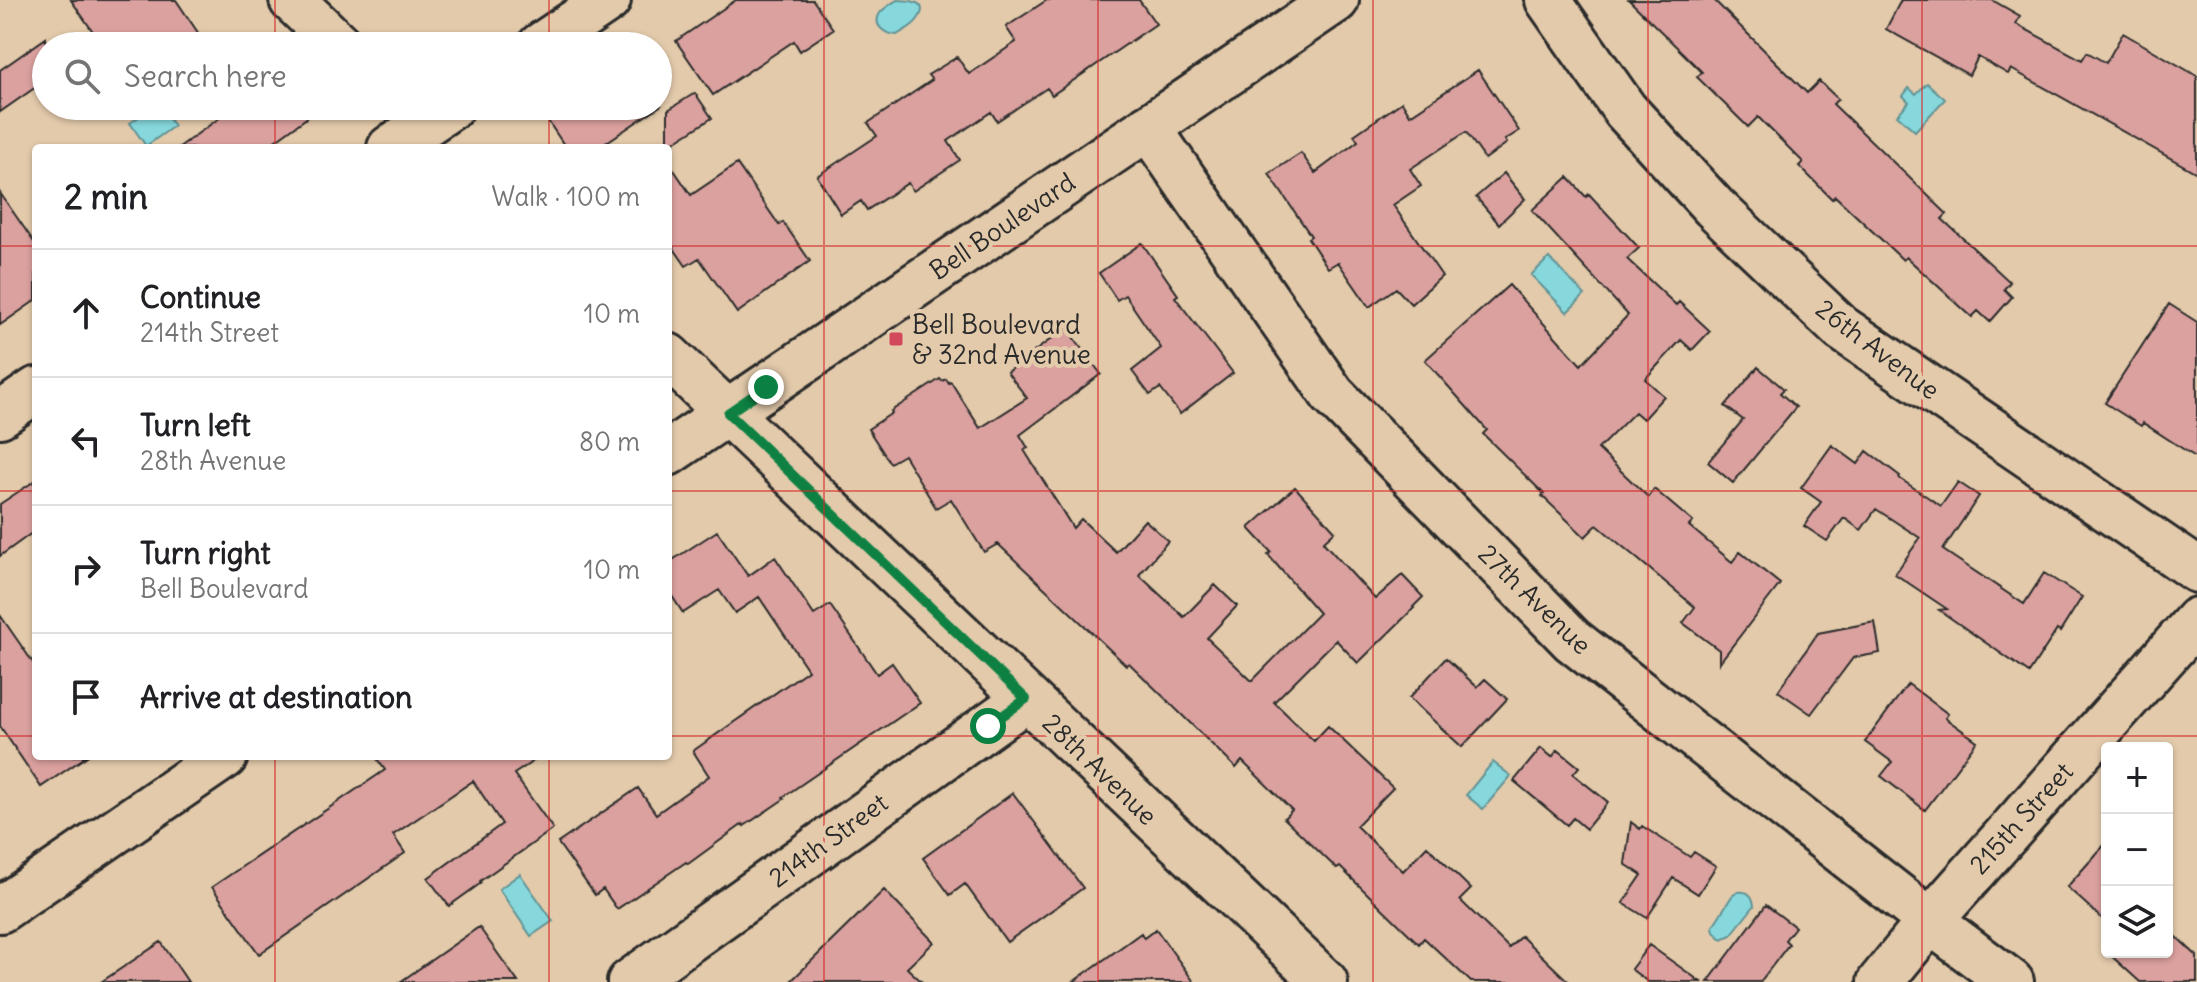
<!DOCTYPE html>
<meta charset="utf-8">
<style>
:root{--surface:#fff;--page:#f6f6f6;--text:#202124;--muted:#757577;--line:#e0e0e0}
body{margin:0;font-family:Delius,sans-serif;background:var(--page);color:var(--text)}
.controls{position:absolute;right:24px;bottom:24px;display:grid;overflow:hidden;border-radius:8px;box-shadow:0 2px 6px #0004}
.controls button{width:72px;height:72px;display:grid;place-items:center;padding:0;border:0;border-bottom:2px solid var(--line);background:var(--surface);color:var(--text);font:40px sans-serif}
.stop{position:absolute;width:24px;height:24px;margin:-18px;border:6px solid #0b8043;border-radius:50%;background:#fff}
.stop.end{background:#0b8043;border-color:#fff;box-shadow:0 2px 8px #0008}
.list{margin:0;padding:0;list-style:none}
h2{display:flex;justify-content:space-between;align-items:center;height:104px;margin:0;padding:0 32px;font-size:34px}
h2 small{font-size:26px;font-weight:400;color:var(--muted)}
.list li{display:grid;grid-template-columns:52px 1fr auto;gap:24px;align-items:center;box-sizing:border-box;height:128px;padding:0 32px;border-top:2px solid var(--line)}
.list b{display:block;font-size:30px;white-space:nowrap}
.list p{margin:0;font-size:26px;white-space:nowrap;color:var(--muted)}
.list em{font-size:26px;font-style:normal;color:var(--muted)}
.icon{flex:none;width:44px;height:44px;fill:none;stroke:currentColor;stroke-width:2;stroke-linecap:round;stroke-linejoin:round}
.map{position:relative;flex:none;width:2197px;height:982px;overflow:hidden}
.search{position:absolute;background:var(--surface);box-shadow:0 2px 6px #0004;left:32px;top:32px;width:640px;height:88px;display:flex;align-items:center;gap:20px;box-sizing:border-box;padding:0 28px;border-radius:44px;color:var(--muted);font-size:30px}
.panel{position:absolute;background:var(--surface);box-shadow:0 2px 6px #0004;left:32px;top:144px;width:640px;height:616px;border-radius:8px}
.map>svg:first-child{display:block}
.water{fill:#86d8dc;stroke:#629395;stroke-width:2}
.building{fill:#dba19f;stroke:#2b2b2b;stroke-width:2}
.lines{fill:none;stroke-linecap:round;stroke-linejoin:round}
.minor-casing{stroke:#2b2b2b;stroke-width:50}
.minor{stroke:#e3caab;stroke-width:44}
.route{stroke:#0b8043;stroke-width:10}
.grid{fill:none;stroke:#d62828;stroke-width:2;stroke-opacity:0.55}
.poi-dot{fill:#d1495b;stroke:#e3caab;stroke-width:3}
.labels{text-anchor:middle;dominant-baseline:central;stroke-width:8;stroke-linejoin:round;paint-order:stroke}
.street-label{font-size:26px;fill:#2b2b2b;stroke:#e3caab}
.poi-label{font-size:26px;fill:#2b2b2b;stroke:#e3caab;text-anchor:start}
</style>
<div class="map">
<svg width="2197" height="982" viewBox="0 0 2197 982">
<rect width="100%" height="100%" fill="#e3caab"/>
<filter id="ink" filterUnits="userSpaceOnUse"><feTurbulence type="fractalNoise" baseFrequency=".0125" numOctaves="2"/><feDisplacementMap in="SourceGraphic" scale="16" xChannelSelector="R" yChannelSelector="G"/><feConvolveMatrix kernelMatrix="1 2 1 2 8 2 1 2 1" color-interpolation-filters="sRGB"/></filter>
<g filter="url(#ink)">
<path class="water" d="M 897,0 C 908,0 931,1 918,19 C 914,26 903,31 897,35 C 885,34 872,26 880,13 C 884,8 891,4 897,0 Z
M 1927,83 L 1945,99 L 1915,131 L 1897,115 L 1909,102 L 1903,96 L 1909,88 L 1916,94 Z
M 136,106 L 160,106 L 174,126 L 146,146 L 130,123 L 140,116 L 134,107 Z
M 1549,258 L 1585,295 L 1567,312 L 1531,275 Z
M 1493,762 L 1511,776 L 1483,809 L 1466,795 Z
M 520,874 L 553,921 L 531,936 L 499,889 Z
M 1738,892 C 1748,891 1753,895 1754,906 L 1731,935 L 1722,939 L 1714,932 L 1713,926 L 1732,896 Z"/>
<path class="building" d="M 71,0 L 176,0 L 207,46 L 103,46 Z
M 736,0 L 813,0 L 833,29 L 800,51 L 794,41 L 713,95 L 676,41 Z
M 1047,0 L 1139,0 L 1156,24 L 1052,95 L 1047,88 L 997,121 L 991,112 L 948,141 L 960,160 L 913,191 L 908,183 L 867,210 L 861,201 L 841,214 L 817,176 L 877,136 L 868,123 L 932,80 L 928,75 L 957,57 L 969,74 L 1016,42 L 1006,27 Z
M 1629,0 L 1714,0 L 1807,93 L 1819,81 L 1838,99 L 1833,104 L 1947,214 L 1942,219 L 2010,282 L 2004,289 L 2012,297 L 1990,322 L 1978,311 L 1972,317 L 1906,257 L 1903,260 L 1835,196 L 1832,199 L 1799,166 L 1803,162 L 1758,117 L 1748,127 L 1697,77 L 1702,72 Z
M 1901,0 L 1992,0 L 2020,16 L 2016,24 L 2082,60 L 2087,52 L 2106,63 L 2123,33 L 2197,76 L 2197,173 L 2011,69 L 2008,74 L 1978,57 L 1969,75 L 1886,29 Z
M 46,38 L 46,80 L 0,112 L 0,70 Z
M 1478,70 L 1519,131 L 1505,140 L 1507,143 L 1485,159 L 1466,132 L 1410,169 L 1421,186 L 1393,205 L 1442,276 L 1411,304 L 1396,288 L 1369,307 L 1338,262 L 1328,268 L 1308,238 L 1311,236 L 1269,174 L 1301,153 L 1315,173 L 1358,141 L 1354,135 L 1402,102 L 1410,115 Z
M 695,93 L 712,118 L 668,146 L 668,110 Z
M 236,106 L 323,106 L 265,148 L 178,148 Z
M 570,106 L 660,106 L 598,148 L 566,148 L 548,121 Z
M 668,161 L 691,195 L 737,164 L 779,225 L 783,222 L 810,261 L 737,313 L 699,258 L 686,266 L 668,240 Z
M 1504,173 L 1525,199 L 1499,224 L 1476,197 Z
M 1568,177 L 1586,197 L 1589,194 L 1639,248 L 1627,259 L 1676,305 L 1679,302 L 1710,331 L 1692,350 L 1681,340 L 1645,379 L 1664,396 L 1643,419 L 1635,412 L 1598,449 L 1648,497 L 1654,489 L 1693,522 L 1689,526 L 1732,562 L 1740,552 L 1780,584 L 1719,663 L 1719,650 L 1683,623 L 1695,607 L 1597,525 L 1585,537 L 1542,496 L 1544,494 L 1483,434 L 1487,430 L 1425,360 L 1509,285 L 1581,365 L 1628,315 L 1532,210 Z
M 0,193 L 36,245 L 36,300 L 0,325 Z
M 1142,243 L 1178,295 L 1175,297 L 1233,373 L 1180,414 L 1160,388 L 1150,395 L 1132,371 L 1161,348 L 1125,295 L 1117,300 L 1099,273 Z
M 2169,304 L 2197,322 L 2197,458 L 2143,423 L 2141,426 L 2105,403 Z
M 1066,328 L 1101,374 L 1020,435 L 1028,448 L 1024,450 L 1073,528 L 1081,519 L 1116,552 L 1145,520 L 1168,541 L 1139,575 L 1184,617 L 1215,585 L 1237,606 L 1207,638 L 1252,681 L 1319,613 L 1268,555 L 1271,552 L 1249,528 L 1295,487 L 1335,531 L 1323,542 L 1375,599 L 1402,575 L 1423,597 L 1413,607 L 1414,608 L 1358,663 L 1336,640 L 1274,702 L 1314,741 L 1328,726 L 1393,788 L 1356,826 L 1403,871 L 1427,846 L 1471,889 L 1460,900 L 1509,948 L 1521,936 L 1569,982 L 1471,982 L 1424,938 L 1419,944 L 1340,867 L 1337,869 L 1284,818 L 1292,810 L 1242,761 L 1236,768 L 1129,663 L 1126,665 L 998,544 L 984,552 L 951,499 L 936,508 L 904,455 L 890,463 L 868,429 L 892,413 L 891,411 L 940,379 L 942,381 L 946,379 L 949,383 L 951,382 L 980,428 L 1027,398 L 1007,372 Z
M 1758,367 L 1784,389 L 1780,393 L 1796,407 L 1733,483 L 1708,462 L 1743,420 L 1725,406 Z
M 1832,445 L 1858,464 L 1867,451 L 1900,476 L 1899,478 L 1941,506 L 1958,482 L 1979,496 L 1943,550 L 2024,604 L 2044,573 L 2082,597 L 2060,632 L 2057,630 L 2029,673 L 1939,610 L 1947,609 L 1895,574 L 1920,538 L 1876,509 L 1861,530 L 1844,518 L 1827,541 L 1804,526 L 1821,502 L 1801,488 Z
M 36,480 L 36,530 L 0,556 L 0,504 Z
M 717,531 L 748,576 L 775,557 L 814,615 L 830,605 L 877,674 L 892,663 L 920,703 L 783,797 L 784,799 L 744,826 L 743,824 L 688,864 L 686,862 L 617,909 L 603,889 L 595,895 L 558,843 L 638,788 L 656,814 L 709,776 L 693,751 L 808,670 L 759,597 L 735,613 L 719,590 L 683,613 L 668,590 L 668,563 Z
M 0,615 L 36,667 L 36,756 L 87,756 L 41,787 L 0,726 Z
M 1875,622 L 1880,653 L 1853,658 L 1811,714 L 1778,691 L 1818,633 Z
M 1446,658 L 1477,687 L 1485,679 L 1507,699 L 1462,747 L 1409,698 Z
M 1908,684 L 1948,714 L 1945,718 L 1977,741 L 1925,810 L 1881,776 L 1892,762 L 1865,742 Z
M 1541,748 L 1552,757 L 1558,750 L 1579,767 L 1573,774 L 1608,802 L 1586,829 L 1573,818 L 1567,825 L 1514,781 Z
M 375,756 L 541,756 L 514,774 L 553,829 L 480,881 L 481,883 L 449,906 L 428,878 L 502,824 L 473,781 L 393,835 L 405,853 L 259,954 L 212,887 L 385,770 Z
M 1013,793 L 1083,888 L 1007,942 L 965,884 L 950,895 L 923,858 Z
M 1631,822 L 1640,829 L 1642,826 L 1690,857 L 1694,852 L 1716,866 L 1698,894 L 1673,878 L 1647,918 L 1623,903 L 1642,875 L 1625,864 Z
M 2107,842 L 2107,923 L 2067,887 Z
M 884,890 L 934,942 L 907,968 L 922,982 L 790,982 Z
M 1766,905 L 1795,927 L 1785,940 L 1789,944 L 1760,982 L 1708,982 Z
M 479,927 L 518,982 L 400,982 Z
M 2167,928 L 2197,956 L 2197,982 L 2140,982 L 2107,952 L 2167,952 Z
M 1156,929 L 1194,982 L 1073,982 L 1141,933 L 1144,938 Z
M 161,942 L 188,982 L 101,982 Z
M 1649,945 L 1701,982 L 1648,982 L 1631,969 Z"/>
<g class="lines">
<defs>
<path id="minor" d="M 292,0 L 340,46
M 1548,0 L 1625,110 L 1714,207 L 1841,328 L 2197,570
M 540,46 L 608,0
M 1148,127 L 1332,394 L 1572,640 L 1930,921 L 2011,982
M 390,148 L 452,106
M 668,356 L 1325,982
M 0,415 L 36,390
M 668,453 L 1336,0
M 0,910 L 225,756
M 630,982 L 1026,699
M 1880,982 L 1930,921 L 2197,620"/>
</defs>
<use href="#minor" class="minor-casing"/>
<use href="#minor" class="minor"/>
</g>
</g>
<g class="lines" filter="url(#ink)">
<path class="route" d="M 766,387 L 728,413 L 1026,699 L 988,726"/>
</g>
<path class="grid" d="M 275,0 L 275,46M 549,0 L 549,46M 824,0 L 824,982M 1098,0 L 1098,982M 1373,0 L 1373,982M 1648,0 L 1648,982M 1922,0 L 1922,982M 275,106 L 275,148M 549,106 L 549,148M 0,246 L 36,246M 668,246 L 2197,246M 0,491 L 36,491M 668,491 L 2197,491M 0,736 L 36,736M 668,736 L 2197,736M 275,756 L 275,982M 549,756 L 549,982"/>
<rect class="poi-dot" x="888" y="331" width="16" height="16" rx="4"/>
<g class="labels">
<g class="street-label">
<text transform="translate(1002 226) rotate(-34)">Bell Boulevard</text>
<text transform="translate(1878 349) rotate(37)">26th Avenue</text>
<text transform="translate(1535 599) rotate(44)">27th Avenue</text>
<text transform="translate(1100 769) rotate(44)">28th Avenue</text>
<text transform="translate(2021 818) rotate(-48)">215th Street</text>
<text transform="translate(828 840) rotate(-36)">214th Street</text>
</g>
<g class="poi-label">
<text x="912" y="324">Bell Boulevard<tspan x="912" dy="30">&amp; 32nd Avenue</tspan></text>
</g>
</g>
</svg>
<div class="controls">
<button>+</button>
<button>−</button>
<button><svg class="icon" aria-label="layers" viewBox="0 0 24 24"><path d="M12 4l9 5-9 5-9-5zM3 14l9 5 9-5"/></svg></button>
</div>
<div class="stop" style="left:988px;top:726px"></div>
<div class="stop end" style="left:766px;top:387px"></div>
<div class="search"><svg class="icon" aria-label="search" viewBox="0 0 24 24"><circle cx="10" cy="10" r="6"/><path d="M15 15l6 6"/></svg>Search here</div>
<section class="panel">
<h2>2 min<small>Walk · 100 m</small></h2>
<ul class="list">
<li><svg class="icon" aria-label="ahead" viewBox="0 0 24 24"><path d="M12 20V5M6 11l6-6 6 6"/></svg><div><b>Continue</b><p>214th Street</p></div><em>10 m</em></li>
<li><svg class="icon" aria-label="left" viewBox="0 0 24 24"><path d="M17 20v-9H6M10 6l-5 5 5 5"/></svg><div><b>Turn left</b><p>28th Avenue</p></div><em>80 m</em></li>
<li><svg class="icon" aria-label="right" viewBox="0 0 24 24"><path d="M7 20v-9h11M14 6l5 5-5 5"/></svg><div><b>Turn right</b><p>Bell Boulevard</p></div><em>10 m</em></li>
<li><svg class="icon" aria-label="arrive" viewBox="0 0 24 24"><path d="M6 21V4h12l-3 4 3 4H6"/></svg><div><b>Arrive at destination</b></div></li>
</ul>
</section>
</div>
